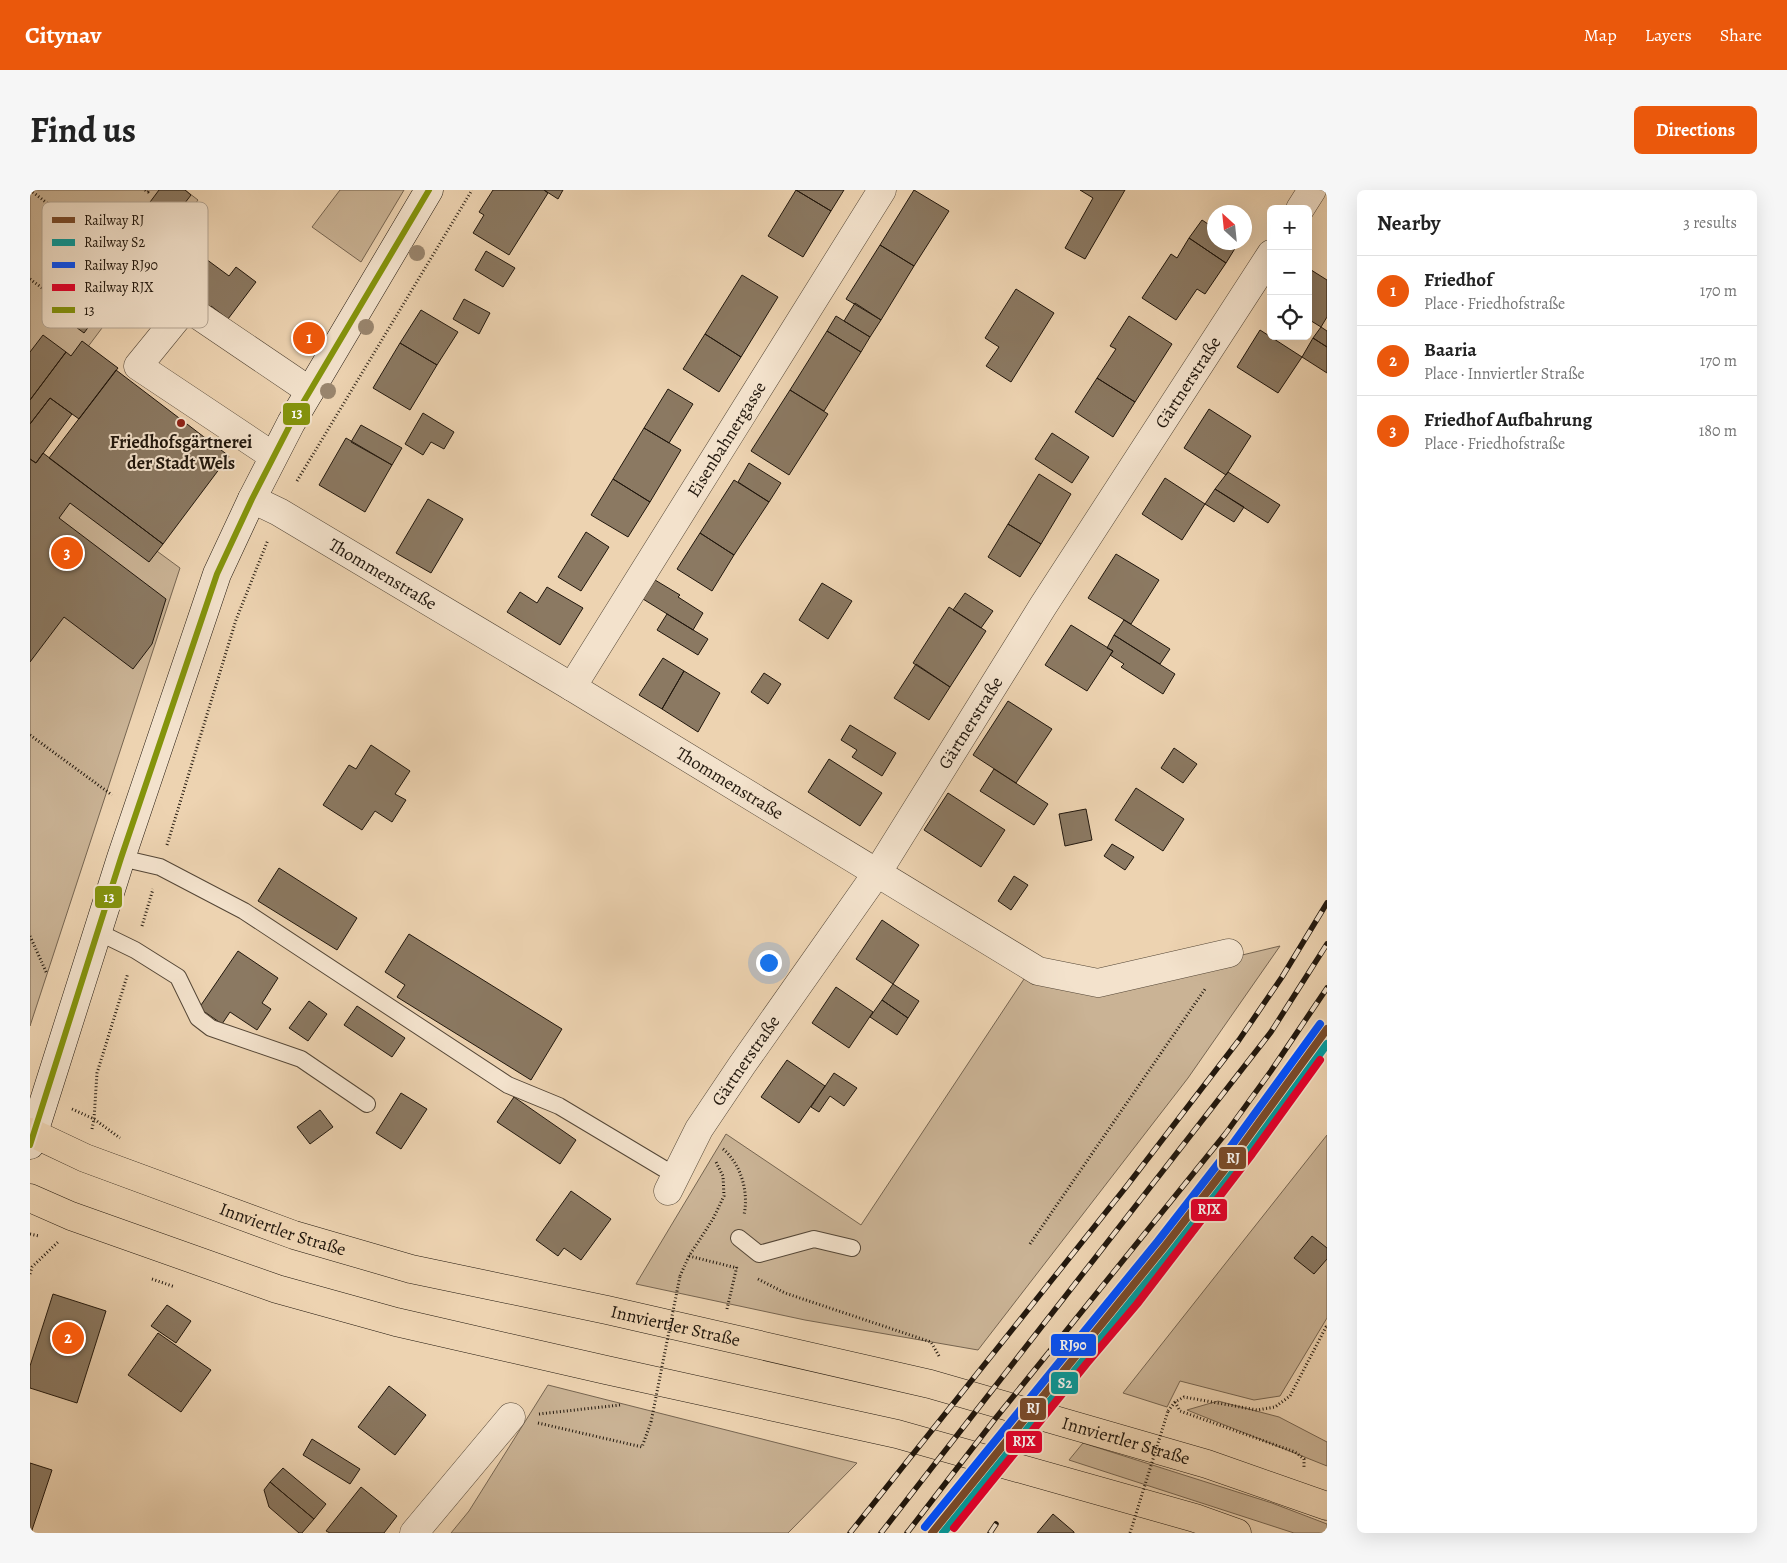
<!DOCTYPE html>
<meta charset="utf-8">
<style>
:root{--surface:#fff;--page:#f6f6f6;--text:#222;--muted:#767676;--line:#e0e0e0;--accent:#ea580c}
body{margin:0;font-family:Alegreya,serif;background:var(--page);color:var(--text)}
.controls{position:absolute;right:15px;top:15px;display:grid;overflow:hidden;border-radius:8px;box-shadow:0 5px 20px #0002}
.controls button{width:45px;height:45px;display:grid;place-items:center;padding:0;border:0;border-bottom:1px solid var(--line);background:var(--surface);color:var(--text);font:25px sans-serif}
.compass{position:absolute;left:1177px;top:15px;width:45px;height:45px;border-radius:50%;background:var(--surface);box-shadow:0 5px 20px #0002;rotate:333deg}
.you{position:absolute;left:738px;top:772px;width:18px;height:18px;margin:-12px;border:4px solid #fff;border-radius:50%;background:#1a73e8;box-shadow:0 0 0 8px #1a73e833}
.badge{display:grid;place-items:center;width:32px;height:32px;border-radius:50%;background:var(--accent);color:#fff;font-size:16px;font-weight:700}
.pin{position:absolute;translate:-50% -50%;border:2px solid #fff;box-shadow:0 1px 5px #0006}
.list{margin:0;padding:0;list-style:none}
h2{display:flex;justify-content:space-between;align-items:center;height:65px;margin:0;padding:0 20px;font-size:21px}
h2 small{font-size:16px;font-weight:400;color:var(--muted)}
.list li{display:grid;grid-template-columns:32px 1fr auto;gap:15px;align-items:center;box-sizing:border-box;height:70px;padding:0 20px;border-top:1px solid var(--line)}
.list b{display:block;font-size:19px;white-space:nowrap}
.list p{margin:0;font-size:16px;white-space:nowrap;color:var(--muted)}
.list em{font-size:16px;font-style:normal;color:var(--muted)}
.icon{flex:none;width:28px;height:28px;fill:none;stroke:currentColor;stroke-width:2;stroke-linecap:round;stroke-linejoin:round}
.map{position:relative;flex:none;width:1297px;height:1343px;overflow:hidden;border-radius:8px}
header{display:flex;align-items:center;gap:30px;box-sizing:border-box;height:70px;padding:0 25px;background:var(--accent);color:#fff}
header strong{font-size:24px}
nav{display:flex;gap:28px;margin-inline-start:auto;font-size:18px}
.intro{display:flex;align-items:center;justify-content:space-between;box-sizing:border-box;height:120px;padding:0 30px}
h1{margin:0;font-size:35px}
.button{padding:12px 22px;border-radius:8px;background:var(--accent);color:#fff;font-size:18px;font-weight:700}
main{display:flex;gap:30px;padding:0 30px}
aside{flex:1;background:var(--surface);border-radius:8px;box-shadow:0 5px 20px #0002}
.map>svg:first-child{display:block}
.green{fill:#cab395;stroke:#766551}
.building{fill:#8b7962;stroke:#21170d}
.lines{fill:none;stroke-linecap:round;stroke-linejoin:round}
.lane-casing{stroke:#544636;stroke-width:18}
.street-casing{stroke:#544636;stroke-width:29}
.secondary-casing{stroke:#21170d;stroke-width:29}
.primary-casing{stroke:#21170d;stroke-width:29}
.path{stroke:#21170d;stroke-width:3;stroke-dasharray:1 2.5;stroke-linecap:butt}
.lane{stroke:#f3e2cc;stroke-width:16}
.street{stroke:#f3e2cc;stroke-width:28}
.secondary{stroke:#f3e2cc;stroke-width:28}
.primary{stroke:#edd3b1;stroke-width:28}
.rail-casing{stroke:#21170d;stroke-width:5.5}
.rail{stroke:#f3e2cc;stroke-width:4;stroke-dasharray:11;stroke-linecap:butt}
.path-bridge{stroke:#21170d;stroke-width:3;stroke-dasharray:1 2.5;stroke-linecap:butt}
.bus-1-casing{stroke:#f3e2cc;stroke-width:10}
.bus-1{stroke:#84940c;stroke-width:6}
.rail-1-casing{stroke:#f3e2cc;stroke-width:11}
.rail-2-casing{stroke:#f3e2cc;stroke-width:11}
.rail-3-casing{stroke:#f3e2cc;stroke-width:11}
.rail-4-casing{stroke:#f3e2cc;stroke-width:11}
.rail-1{stroke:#7a4b2a;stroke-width:8}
.rail-2{stroke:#039b9d;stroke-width:8}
.rail-3{stroke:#0050ff;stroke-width:8}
.rail-4{stroke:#e4002b;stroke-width:8}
.tree{fill:#99856d}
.poi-dot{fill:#8f2418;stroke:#f3e2cc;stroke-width:2}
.labels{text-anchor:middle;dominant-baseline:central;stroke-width:4;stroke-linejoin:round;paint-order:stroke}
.street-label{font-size:18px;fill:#21170d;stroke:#f3e2cc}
.poi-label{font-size:18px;font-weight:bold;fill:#21170d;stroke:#f3e2cc}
.key{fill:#f3e2cc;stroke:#b4a593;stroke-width:1}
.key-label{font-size:14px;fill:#21170d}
.line-badge{stroke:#f3e2cc;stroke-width:2}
.badge-label{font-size:14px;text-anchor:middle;font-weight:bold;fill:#fff}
</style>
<header>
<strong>Citynav</strong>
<nav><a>Map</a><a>Layers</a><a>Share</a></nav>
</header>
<div class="intro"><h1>Find us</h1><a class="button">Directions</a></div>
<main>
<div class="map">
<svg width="1297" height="1343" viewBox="0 0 1297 1343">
<rect width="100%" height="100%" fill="#edd3b1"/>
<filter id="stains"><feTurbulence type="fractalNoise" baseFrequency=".004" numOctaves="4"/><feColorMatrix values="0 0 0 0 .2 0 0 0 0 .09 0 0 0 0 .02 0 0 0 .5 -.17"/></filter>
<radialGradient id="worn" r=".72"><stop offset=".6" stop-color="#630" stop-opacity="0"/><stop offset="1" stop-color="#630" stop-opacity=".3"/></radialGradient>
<path class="green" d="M 0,0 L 155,0 L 168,10 L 0,234 Z
M 310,0 L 374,0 L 331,72 L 282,37 Z
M 0,268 L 150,378 L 0,836 Z
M 1250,756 L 1158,888 L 948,1160 L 775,1130 L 606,1094 L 696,944 L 831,1035 L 996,786 L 1053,803 Z
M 1297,945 L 1297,1128 L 1250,1206 L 1224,1210 L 1150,1191 L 1137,1217 L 1093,1203 Z
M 518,1195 L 827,1273 L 758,1343 L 421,1343 L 439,1321 Z
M 1188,1211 L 1249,1227 L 1297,1252 L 1297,1276 L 1157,1220 Z
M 1053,1253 L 1242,1313 L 1297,1334 L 1297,1343 L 1264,1343 L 1039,1270 Z"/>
<path class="building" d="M 129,0 L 155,0 L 161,5 L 113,68 L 91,51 Z
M 463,0 L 514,0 L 518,3 L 479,65 L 443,43 L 454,25 L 449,22 Z
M 514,0 L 533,0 L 528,9 Z
M 766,0 L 801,21 L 773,67 L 738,46 Z
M 766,0 L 814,0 L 801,21 Z
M 884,0 L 919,21 L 884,76 L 850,55 Z
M 1095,0 L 1055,69 L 1035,58 L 1063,8 L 1050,0 Z
M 1184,25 L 1184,52 L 1209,52 L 1196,73 L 1159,48 L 1172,30 L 1178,34 Z
M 1159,48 L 1196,73 L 1175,104 L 1167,99 L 1146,130 L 1112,108 L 1141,64 L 1147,68 Z
M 157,55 L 199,86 L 206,77 L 226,92 L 198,129 L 181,116 L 177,121 L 152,102 L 156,98 L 136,83 Z
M 850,55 L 884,76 L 851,130 L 816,109 Z
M 456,61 L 485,78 L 473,97 L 445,80 Z
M 80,70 L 98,84 L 54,143 L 35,129 Z
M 1278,78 L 1297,90 L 1297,127 L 1291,137 L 1278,129 Z
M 712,85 L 748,107 L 711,167 L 675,144 Z
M 986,99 L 1024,123 L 981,192 L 956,176 L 969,157 L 955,148 Z
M 434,109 L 460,123 L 449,144 L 423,129 Z
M 825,113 L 851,130 L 840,147 L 814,131 Z
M 391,120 L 428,142 L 407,175 L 370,153 Z
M 806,126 L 840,147 L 831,162 L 797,141 Z
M 1099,126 L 1142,154 L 1105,212 L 1067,188 L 1086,159 L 1080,156 Z
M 1291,137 L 1297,141 L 1297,157 L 1283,148 Z
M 281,140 L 287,144 L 278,157 L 272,153 Z
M 1230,140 L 1272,167 L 1248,203 L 1207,177 Z
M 797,141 L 831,162 L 794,221 L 760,200 Z
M 675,144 L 711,167 L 689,202 L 653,179 Z
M 13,145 L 36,162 L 0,210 L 0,162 Z
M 1283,148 L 1297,157 L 1297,183 L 1272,167 Z
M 52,151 L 88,178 L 49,229 L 20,208 L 0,234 L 0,210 L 36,162 L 41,166 Z
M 370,153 L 407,175 L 380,220 L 343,198 Z
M 86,180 L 199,266 L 133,354 L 19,268 Z
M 1067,188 L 1105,212 L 1083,247 L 1045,222 Z
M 638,199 L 663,214 L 639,253 L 614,238 Z
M 760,200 L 798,224 L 759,285 L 721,261 Z
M 20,208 L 42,224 L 6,273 L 0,269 L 0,234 Z
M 1179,219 L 1221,246 L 1196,285 L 1154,258 Z
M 393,223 L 424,242 L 414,259 L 401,252 L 393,265 L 375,254 Z
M 331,235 L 372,258 L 362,275 L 321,252 Z
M 614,238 L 651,260 L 620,312 L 583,289 Z
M 1022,243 L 1059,267 L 1042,293 L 1005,269 Z
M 316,248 L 362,275 L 335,322 L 289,295 Z
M 13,263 L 133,354 L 119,372 L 40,313 L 29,328 L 136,409 L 122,454 L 103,479 L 34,427 L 0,472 L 0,269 L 6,273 Z
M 719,273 L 751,293 L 739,312 L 708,292 Z
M 1198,282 L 1250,315 L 1238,333 L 1185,299 Z
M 1009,284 L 1041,304 L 1011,354 L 978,334 Z
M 1135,288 L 1175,314 L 1152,350 L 1112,324 Z
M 583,289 L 620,312 L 598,347 L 561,325 Z
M 704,290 L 739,312 L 704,365 L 670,343 Z
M 1185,299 L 1214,317 L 1204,332 L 1175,314 Z
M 398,309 L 433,329 L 401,383 L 366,363 Z
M 978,334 L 1011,354 L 990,387 L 958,367 Z
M 556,342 L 579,357 L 551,401 L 528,387 Z
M 670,343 L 704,365 L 682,401 L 647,379 Z
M 1086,364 L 1129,390 L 1101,434 L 1058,408 Z
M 625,390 L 650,405 L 648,407 L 673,423 L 663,440 L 613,409 Z
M 792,393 L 822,411 L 798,449 L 769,430 Z
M 517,397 L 553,418 L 530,455 L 477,422 L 490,402 L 507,413 Z
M 935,403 L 963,421 L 951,438 L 923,420 Z
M 919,417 L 956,441 L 920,497 L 883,473 Z
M 637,424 L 678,449 L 668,465 L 627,440 Z
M 1094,430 L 1140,459 L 1130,474 L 1084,445 Z
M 1041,435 L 1083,461 L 1057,501 L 1015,475 Z
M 1084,445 L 1145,484 L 1133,504 L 1091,477 L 1094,474 L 1080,465 L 1083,461 L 1077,458 Z
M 633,468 L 654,481 L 632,519 L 609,505 Z
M 886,474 L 920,497 L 899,530 L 864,508 Z
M 654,481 L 690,503 L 668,542 L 632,519 Z
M 734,483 L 751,494 L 738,514 L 721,502 Z
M 978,511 L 1022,539 L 986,593 L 943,565 Z
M 820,535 L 866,563 L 852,586 L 822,567 L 827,560 L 811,550 Z
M 341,555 L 380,581 L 365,604 L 376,610 L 362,632 L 345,621 L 332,640 L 293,615 L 319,575 L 326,579 Z
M 1144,558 L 1167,574 L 1153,593 L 1131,578 Z
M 799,569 L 852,603 L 830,636 L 778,602 Z
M 964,579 L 1018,614 L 1004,635 L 950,601 Z
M 1106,598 L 1154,629 L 1133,661 L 1085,630 Z
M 918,603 L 975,640 L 951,677 L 894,640 Z
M 1056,619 L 1062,650 L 1035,656 L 1029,624 Z
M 1082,654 L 1104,667 L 1095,680 L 1074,666 Z
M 249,678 L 327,728 L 307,760 L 228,711 Z
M 984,686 L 998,695 L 981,720 L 968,711 Z
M 852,730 L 889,755 L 863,794 L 826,769 Z
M 379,744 L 532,839 L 501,890 L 367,807 L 375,795 L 355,782 Z
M 208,761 L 248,788 L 232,813 L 241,819 L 227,840 L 200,822 L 192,834 L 169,818 Z
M 863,794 L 889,811 L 878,828 L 852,810 Z
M 806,797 L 843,822 L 819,858 L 782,833 Z
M 852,810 L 878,828 L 867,845 L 840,827 Z
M 279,811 L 297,824 L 278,851 L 259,838 Z
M 327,816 L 375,848 L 362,867 L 314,835 Z
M 757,870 L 795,896 L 769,933 L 731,907 Z
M 804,883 L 827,898 L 814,916 L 800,906 L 789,922 L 781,917 Z
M 371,903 L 397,919 L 371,959 L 346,943 Z
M 484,907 L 546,950 L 530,974 L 467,932 Z
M 290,920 L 303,937 L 280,954 L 267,937 Z
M 541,1001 L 581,1029 L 551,1070 L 534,1058 L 528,1066 L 506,1050 Z
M 1282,1046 L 1297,1058 L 1297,1069 L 1284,1084 L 1264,1068 Z
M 23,1104 L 76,1121 L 47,1213 L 0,1198 L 0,1176 Z
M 137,1115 L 161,1131 L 146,1153 L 121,1136 Z
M 128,1143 L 181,1180 L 151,1222 L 98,1185 Z
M 359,1196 L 396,1225 L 365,1265 L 328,1237 Z
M 282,1249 L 330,1279 L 320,1294 L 273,1265 Z
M 0,1273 L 22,1280 L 1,1343 L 0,1343 Z
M 253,1278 L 296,1314 L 284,1329 L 240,1292 Z
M 240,1292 L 284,1329 L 272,1343 L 269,1343 L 239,1317 L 234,1300 Z
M 331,1297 L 367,1326 L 354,1343 L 300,1343 L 296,1341 Z
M 1023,1324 L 1044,1342 L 1044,1343 L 1007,1343 Z"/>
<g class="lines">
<defs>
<path id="lane" d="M 91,668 L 130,677 L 214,721 L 478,895 L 529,916 L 646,986
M 68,742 L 105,760 L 148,787 L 168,828 L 181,838 L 271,869 L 337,914
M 709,1048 L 729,1064 L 784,1049 L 822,1058"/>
<g id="street">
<path d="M 1270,19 L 1282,0"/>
<path d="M 243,266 L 108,176 L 156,117 L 280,201"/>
<path id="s1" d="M 222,309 L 249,322 L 542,497 L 1008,781 L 1068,793 L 1199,763"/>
<path id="s2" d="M 542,497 L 852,0"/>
<path id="s3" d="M 638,1001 L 669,939 L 712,875 L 847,683 L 1013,416 L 1241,64"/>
<path d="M 384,1343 L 481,1227"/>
</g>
<path id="secondary" d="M 0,955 L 91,668 L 187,384 L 222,309 L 261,233 L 399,0"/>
<g id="primary">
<path id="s4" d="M 0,942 L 55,968 L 264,1045 L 381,1079 L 577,1120 L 900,1194 L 1177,1274 L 1297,1316"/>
<path d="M 0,1008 L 41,1026 L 247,1099 L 366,1132 L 576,1180 L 867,1244 L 1165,1328 L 1207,1343"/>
</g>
</defs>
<use href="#lane" class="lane-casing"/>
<use href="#street" class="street-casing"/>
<use href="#secondary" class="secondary-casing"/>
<use href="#primary" class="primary-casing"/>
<path class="path" d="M 0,0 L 106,81
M 115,0 L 118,2 L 119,0
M 0,89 L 32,113
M 267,291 L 442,0
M 0,545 L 82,605
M 137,655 L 206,430 L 238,350
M 112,736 L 123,699
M 0,746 L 17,784
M 42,919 L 64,929 L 90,948
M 62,939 L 64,929 L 67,883 L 98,783
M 693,959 C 711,974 719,1002 714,1025
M 0,1044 L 9,1046
M 1000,1054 L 1175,799
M 659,1066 L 707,1078
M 0,1084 L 2,1077 L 28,1052
M 650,1086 L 659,1066 L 683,1029 L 694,1006 L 693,986 L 686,972
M 122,1089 L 145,1097
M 728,1089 L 755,1103 L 901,1152 L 909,1166
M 697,1119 L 707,1076
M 1145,1212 L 1150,1221 L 1265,1262 L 1274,1269 L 1274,1278
M 1138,1221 L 1145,1212 L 1154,1207 L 1227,1220 L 1245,1217 L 1260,1206 L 1296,1137 L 1297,1137
M 509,1224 L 590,1215
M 508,1233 L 612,1257 L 621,1232"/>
<use href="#lane" class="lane"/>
<use href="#street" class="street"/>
<use href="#secondary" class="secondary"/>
<use href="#primary" class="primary"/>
<defs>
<path id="rail" d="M 820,1343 L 1096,997 L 1209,850 L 1252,787 L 1297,713
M 851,1343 L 1241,842 L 1297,754
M 877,1343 L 965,1229 L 1196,943 L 1241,881 L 1297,798
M 960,1343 L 966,1334"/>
</defs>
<use href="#rail" class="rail-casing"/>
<use href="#rail" class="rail"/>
<path class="path-bridge" d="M 621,1232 L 650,1086
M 1100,1343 L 1138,1221"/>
<defs>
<path id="bus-1" d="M 0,955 L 91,668 L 187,384 L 222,309 L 261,233 L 399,0"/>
</defs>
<use href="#bus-1" class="bus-1-casing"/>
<use href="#bus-1" class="bus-1"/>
<defs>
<path id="rail-1" d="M 902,1343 L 1135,1056 L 1198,975 L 1297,839"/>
<path id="rail-2" d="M 913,1343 L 1142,1061 L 1205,980 L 1297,854"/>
<path id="rail-3" d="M 895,1337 L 1128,1051 L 1191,970 L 1290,834"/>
<path id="rail-4" d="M 924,1338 L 1057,1173 L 1107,1114 L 1222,964 L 1290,870"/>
</defs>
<use href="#rail-1" class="rail-1-casing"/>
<use href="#rail-2" class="rail-2-casing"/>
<use href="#rail-3" class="rail-3-casing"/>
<use href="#rail-4" class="rail-4-casing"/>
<use href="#rail-1" class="rail-1"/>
<use href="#rail-2" class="rail-2"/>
<use href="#rail-3" class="rail-3"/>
<use href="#rail-4" class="rail-4"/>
</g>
<g class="tree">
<circle cx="387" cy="63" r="8"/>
<circle cx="336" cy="137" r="8"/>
<circle cx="298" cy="201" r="8"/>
</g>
<circle class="poi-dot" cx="151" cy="233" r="5"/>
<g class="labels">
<g class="street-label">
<text stroke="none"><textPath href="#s3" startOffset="962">Gärtnerstraße</textPath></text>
<text stroke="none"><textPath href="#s2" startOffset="292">Eisenbahnergasse</textPath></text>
<text stroke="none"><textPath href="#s1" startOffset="151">Thommenstraße</textPath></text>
<text stroke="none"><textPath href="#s3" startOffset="558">Gärtnerstraße</textPath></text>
<text stroke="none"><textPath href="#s1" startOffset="556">Thommenstraße</textPath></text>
<text stroke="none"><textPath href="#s3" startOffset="152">Gärtnerstraße</textPath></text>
<text stroke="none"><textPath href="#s4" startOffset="271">Innviertler Straße</textPath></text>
<text stroke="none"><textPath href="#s4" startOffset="676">Innviertler Straße</textPath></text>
<text stroke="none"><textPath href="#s4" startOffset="1141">Innviertler Straße</textPath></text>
</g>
<g class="poi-label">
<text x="151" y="252">Friedhofsgärtnerei<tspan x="151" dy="21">der Stadt Wels</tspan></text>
</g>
</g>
<rect x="12" y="12" width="166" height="126" rx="8" class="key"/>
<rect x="22" y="27" width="23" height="6" fill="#7a4b2a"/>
<rect x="22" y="49" width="23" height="7" fill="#039b9d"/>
<rect x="22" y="72" width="23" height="6" fill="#0050ff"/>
<rect x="22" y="94" width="23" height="7" fill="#e4002b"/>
<rect x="22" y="117" width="23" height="6" fill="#84940c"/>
<g class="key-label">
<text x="54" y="35">Railway RJ</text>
<text x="54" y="57">Railway S2</text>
<text x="54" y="80">Railway RJ90</text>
<text x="54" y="102">Railway RJX</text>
<text x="54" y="125">13</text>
</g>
<g class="line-badge">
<rect x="252" y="212" width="29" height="24" rx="5" fill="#84940c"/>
<rect x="64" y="695" width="29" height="24" rx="5" fill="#84940c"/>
<rect x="1188" y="956" width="29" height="24" rx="5" fill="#7a4b2a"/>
<rect x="1160" y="1008" width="38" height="24" rx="5" fill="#e4002b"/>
<rect x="1020" y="1143" width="47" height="24" rx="5" fill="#0050ff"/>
<rect x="1020" y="1181" width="29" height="24" rx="5" fill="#039b9d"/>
<rect x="989" y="1207" width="28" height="24" rx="5" fill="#7a4b2a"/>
<rect x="975" y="1240" width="38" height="24" rx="5" fill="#e4002b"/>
</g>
<g class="badge-label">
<text x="267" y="228">13</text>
<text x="79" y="712">13</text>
<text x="1203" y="973">RJ</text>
<text x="1179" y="1024">RJX</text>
<text x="1043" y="1160">RJ90</text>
<text x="1035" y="1198">S2</text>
<text x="1003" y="1223">RJ</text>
<text x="994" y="1256">RJX</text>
</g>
<rect width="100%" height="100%" filter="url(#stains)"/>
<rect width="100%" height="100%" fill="url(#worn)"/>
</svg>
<div class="controls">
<button>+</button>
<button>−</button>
<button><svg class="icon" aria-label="locate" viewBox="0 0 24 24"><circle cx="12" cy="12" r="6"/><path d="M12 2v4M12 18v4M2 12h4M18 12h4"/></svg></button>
</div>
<svg class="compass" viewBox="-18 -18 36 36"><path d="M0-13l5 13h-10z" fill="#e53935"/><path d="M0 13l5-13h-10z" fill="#767676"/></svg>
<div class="you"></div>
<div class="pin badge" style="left:279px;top:148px">1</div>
<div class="pin badge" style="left:38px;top:1148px">2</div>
<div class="pin badge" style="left:37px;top:363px">3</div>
</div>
<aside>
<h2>Nearby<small>3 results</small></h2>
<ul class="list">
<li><span class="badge">1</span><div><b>Friedhof</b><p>Place · Friedhofstraße</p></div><em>170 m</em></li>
<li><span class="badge">2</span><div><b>Baaria</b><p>Place · Innviertler Straße</p></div><em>170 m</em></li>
<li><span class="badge">3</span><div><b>Friedhof Aufbahrung</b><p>Place · Friedhofstraße</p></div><em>180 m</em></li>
</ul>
</aside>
</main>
